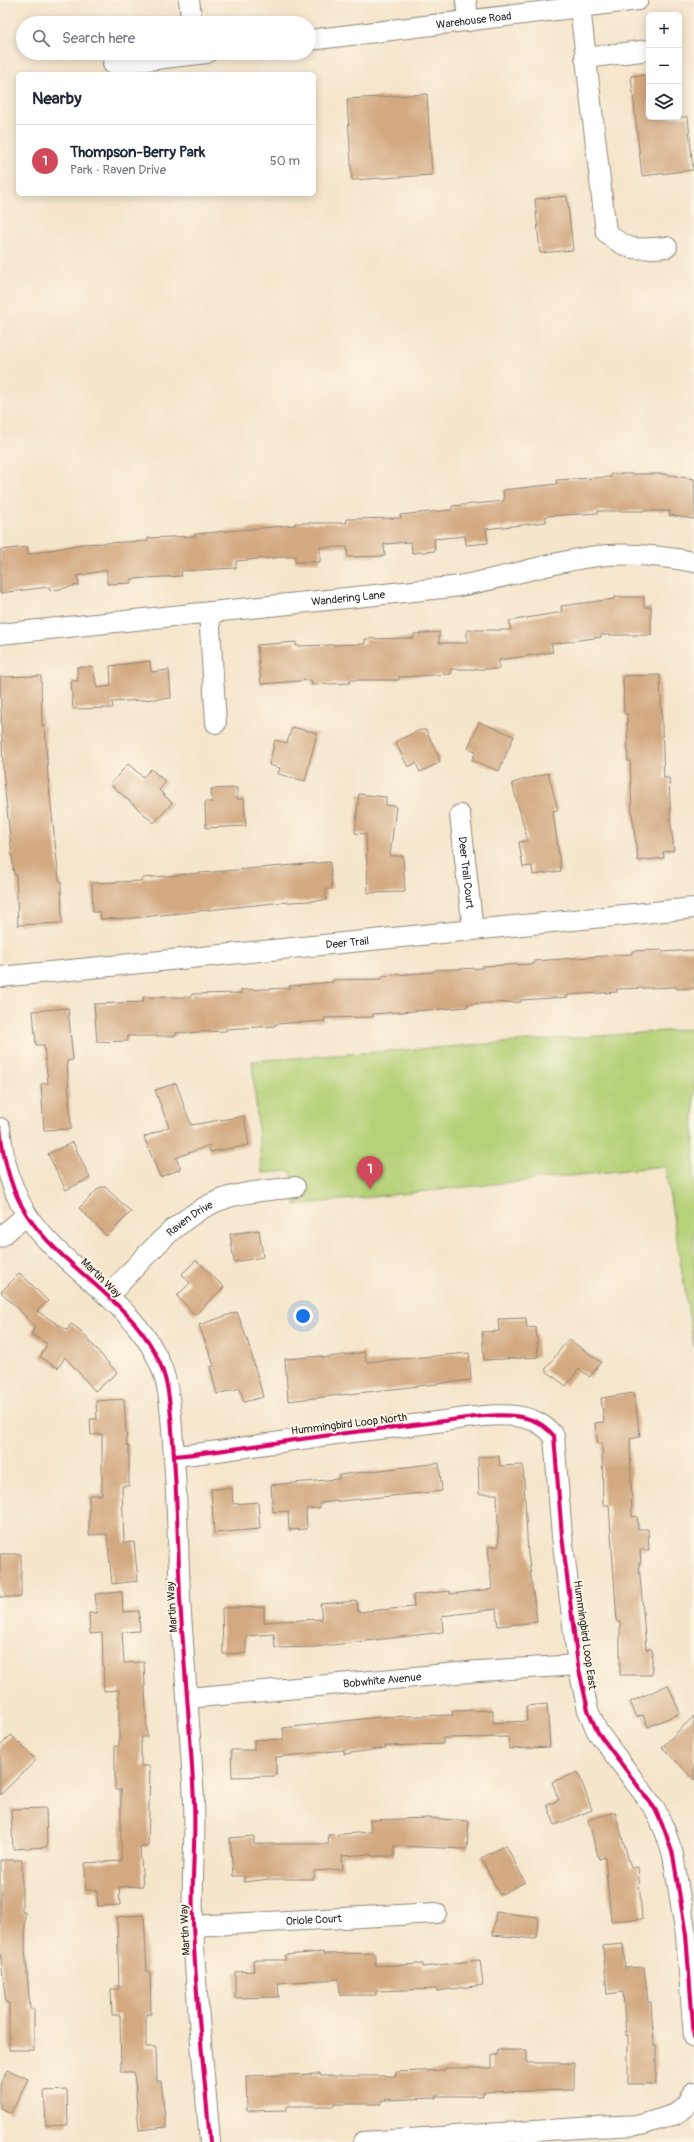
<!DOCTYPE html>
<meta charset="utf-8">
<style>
:root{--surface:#fff;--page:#f6f6f7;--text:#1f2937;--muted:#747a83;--line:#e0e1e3;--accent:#d1495b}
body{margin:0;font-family:Pangolin,sans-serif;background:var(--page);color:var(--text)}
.controls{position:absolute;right:12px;top:12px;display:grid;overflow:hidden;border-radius:6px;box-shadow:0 2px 10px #0003}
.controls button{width:36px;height:36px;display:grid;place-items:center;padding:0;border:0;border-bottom:1px solid var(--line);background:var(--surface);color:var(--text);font:20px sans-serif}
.you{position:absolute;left:303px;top:1316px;width:14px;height:14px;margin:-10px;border:3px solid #fff;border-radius:50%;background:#1a73e8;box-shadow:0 0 0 6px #1a73e833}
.badge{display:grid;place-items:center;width:26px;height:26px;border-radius:50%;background:var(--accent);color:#fff;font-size:13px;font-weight:700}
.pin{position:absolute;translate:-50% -33px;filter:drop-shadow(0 1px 2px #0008)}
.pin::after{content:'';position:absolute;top:21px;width:14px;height:12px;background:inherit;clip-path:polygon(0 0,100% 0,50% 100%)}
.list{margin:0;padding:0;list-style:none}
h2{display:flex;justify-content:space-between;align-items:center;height:52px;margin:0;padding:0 16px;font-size:17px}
h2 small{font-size:13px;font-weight:400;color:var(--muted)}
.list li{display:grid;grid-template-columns:26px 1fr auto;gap:12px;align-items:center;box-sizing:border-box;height:72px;padding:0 16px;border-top:1px solid var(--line)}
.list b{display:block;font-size:15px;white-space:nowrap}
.list p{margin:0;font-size:13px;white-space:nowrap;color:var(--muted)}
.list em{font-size:13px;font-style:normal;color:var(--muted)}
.icon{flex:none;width:22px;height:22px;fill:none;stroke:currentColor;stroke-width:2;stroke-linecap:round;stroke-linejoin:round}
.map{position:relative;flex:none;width:694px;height:2142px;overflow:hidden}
.search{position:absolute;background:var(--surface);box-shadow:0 2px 10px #0003;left:16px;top:16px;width:300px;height:44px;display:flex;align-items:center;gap:10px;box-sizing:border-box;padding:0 14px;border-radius:22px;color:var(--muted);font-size:15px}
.panel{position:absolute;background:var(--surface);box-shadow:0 2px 10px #0003;left:16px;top:72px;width:300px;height:124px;border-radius:6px}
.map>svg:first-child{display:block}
.green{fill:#b6d279;stroke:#707e52}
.building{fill:#d3a981}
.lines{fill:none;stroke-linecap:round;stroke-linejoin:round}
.minor-casing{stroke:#90887b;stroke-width:22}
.minor{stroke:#fff;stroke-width:20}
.cycleway-casing{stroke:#fcf5e5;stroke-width:6}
.cycleway{stroke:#d6006c;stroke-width:4}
.labels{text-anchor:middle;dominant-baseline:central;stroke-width:4;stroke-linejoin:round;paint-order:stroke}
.street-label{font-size:11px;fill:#2b2b2b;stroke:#fcf5e5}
</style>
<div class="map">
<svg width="694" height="2142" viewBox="0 0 694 2142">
<rect width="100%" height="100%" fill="#fcf5e5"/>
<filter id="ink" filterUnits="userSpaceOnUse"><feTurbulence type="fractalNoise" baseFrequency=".025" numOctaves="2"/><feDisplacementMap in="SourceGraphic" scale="8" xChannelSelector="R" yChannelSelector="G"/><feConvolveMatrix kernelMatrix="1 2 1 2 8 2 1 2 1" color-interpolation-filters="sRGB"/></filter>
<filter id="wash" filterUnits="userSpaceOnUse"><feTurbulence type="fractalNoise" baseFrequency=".012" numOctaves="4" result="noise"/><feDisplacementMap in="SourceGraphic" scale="16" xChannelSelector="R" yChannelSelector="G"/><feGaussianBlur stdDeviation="0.9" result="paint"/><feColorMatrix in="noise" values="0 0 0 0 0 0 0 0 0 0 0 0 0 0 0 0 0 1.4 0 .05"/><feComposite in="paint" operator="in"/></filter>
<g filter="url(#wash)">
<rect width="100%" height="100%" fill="#f5e5cb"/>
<path class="green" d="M 694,1029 L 694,1347 L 665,1166 L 295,1205 L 291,1171 L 262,1173 L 252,1061 Z"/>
<g id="blocks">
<path class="building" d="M 649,75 L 649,117 L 688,117 L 693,170 L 642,176 L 631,76 Z
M 427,94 L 432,175 L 352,180 L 347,99 Z
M 567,196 L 573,250 L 540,253 L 535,199 Z
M 611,474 L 663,474 L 694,479 L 694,519 L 669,515 L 670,511 L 598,511 L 598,513 L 546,516 L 546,522 L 486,529 L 488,543 L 466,545 L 465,536 L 434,539 L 435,551 L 412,553 L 411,542 L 384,544 L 385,556 L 348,557 L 347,547 L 320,547 L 320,562 L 295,562 L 295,556 L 236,561 L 236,568 L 181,571 L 182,576 L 131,579 L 131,583 L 107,584 L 107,570 L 77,576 L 79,585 L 50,591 L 49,587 L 0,593 L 0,550 L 27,547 L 28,554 L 82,544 L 148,541 L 148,538 L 196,536 L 195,534 L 295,525 L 295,523 L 347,523 L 346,519 L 401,518 L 400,515 L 452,510 L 452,506 L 504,501 L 503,490 L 557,484 L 556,480 L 611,477 Z
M 614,597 L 644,597 L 644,607 L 651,607 L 651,635 L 601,635 L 601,637 L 551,644 L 553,652 L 499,660 L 499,669 L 451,669 L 451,674 L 399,677 L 399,680 L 350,680 L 350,683 L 312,685 L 311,680 L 261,684 L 257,645 L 296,642 L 296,646 L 365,644 L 365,639 L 414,638 L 414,634 L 439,632 L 439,643 L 467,643 L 467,630 L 511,630 L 509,621 L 562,612 L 561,606 L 614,599 Z
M 150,661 L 151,672 L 169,670 L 171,698 L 112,702 L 113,708 L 73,709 L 71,681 L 78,681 L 77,667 L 93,667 L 97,688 L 111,686 L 110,666 Z
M 660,675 L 664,778 L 669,778 L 671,826 L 674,850 L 663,852 L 664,858 L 638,861 L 632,812 L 630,761 L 628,761 L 627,714 L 624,714 L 623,676 Z
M 41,676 L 42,726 L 45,726 L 48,777 L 59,880 L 61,880 L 62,923 L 18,925 L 16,874 L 14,875 L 3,771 L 0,677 Z
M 479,722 L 514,736 L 499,771 L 472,760 L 476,751 L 468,748 Z
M 292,727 L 317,733 L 305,781 L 278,774 L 280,768 L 269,765 L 275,740 L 287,743 Z
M 420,730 L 426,730 L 439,757 L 439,763 L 420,772 L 416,763 L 408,767 L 395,742 Z
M 128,764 L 143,777 L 151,769 L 166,782 L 159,790 L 172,803 L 154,823 L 110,784 Z
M 548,773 L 558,810 L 553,811 L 561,871 L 533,875 L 532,866 L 523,867 L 519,842 L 528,841 L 512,783 Z
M 237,788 L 237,799 L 244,799 L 246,826 L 206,828 L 205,802 L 212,802 L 211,789 Z
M 359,794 L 386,797 L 386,805 L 396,806 L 390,856 L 403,856 L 405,892 L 368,893 L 366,834 L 355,833 Z
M 330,862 L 332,889 L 326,889 L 326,900 L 274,903 L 133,918 L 101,919 L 100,912 L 93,912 L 92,883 L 142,881 L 142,878 Z
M 663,950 L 663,952 L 694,950 L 694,988 L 677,989 L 676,987 L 617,989 L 617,992 L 568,995 L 568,997 L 521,1000 L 521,1002 L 467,1004 L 467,1007 L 373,1014 L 373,1017 L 324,1018 L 325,1021 L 275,1024 L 275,1026 L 226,1029 L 226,1031 L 176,1033 L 176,1036 L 128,1036 L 128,1041 L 97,1042 L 94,1004 L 143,1002 L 143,997 L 192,997 L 192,994 L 241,993 L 241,990 L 290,988 L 289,986 L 333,982 L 333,980 L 382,979 L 382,976 L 434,972 L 434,970 L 482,968 L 482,966 L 534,964 L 534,961 L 632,954 L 632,951 Z
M 68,1008 L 73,1060 L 67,1061 L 71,1129 L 44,1130 L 41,1084 L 48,1083 L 44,1045 L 36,1045 L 33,1011 Z
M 176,1083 L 191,1125 L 244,1116 L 249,1145 L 210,1152 L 209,1145 L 176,1158 L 181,1169 L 160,1177 L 144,1137 L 169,1127 L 155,1090 Z
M 73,1142 L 90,1178 L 66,1190 L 48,1154 Z
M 100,1187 L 105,1187 L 131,1212 L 107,1236 L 79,1208 Z
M 259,1230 L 263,1257 L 234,1262 L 230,1234 Z
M 196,1260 L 224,1287 L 195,1315 L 177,1296 L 190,1283 L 182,1274 Z
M 20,1273 L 48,1301 L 37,1311 L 67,1330 L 71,1324 L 80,1330 L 117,1373 L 95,1391 L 65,1357 L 58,1368 L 40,1357 L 47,1344 L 31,1334 L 35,1326 L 1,1292 Z
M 237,1312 L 248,1342 L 263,1397 L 244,1402 L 240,1388 L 217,1394 L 210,1367 L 214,1366 L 199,1325 Z
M 526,1318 L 527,1328 L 536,1327 L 538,1357 L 484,1360 L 482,1332 L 499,1331 L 498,1319 Z
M 568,1339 L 601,1362 L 590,1377 L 579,1369 L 566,1386 L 545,1370 Z
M 365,1352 L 366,1362 L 469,1353 L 471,1380 L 288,1401 L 285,1359 L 322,1356 L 322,1358 Z
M 634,1393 L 640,1437 L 630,1439 L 632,1517 L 637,1516 L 638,1529 L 648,1529 L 649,1550 L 640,1550 L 641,1563 L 639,1563 L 646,1649 L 652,1649 L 652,1675 L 620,1675 L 620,1622 L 617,1622 L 609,1505 L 603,1505 L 602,1443 L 598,1444 L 595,1423 L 604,1422 L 601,1398 Z
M 124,1399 L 127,1446 L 129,1446 L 129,1486 L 122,1486 L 124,1543 L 134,1542 L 138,1581 L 112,1584 L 107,1534 L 89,1535 L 89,1495 L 102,1495 L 102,1434 L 91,1435 L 90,1419 L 97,1419 L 96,1401 Z
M 499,1456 L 500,1466 L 523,1465 L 528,1554 L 537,1622 L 498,1626 L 496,1609 L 442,1616 L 443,1632 L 315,1647 L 275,1648 L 274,1634 L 246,1636 L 246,1653 L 223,1654 L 222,1608 L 264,1607 L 264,1622 L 322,1619 L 320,1604 L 357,1601 L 358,1612 L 414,1607 L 413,1595 L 450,1591 L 450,1594 L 492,1589 L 488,1547 L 499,1546 L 497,1494 L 479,1494 L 478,1457 Z
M 439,1463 L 442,1491 L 320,1503 L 320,1508 L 306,1509 L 307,1529 L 289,1530 L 288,1511 L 273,1512 L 271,1485 L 339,1479 L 339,1475 Z
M 232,1488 L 233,1504 L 258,1502 L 260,1529 L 214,1533 L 211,1489 Z
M 0,1554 L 21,1554 L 21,1597 L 0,1597 Z
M 122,1592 L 123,1612 L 139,1611 L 140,1631 L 122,1632 L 124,1663 L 144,1662 L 147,1737 L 141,1737 L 141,1766 L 150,1766 L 148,1847 L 140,1847 L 143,1886 L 119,1887 L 120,1905 L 98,1906 L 97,1890 L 86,1890 L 85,1863 L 121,1861 L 121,1790 L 115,1790 L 115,1746 L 119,1746 L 119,1690 L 104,1691 L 102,1633 L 90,1634 L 89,1613 L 97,1613 L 95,1594 Z
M 668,1685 L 680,1713 L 648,1727 L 643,1715 L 637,1717 L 630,1702 Z
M 547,1704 L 550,1747 L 509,1749 L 508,1737 L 443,1738 L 443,1744 L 385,1746 L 386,1748 L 344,1754 L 344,1750 L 276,1757 L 276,1776 L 232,1777 L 231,1750 L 254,1750 L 254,1740 L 284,1739 L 283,1728 L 380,1717 L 453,1715 L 452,1711 L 493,1710 L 493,1723 L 527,1721 L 526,1706 Z
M 694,1716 L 694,1780 L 662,1747 Z
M 11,1735 L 36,1760 L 0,1795 L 0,1746 Z
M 578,1772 L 592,1810 L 555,1825 L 547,1805 L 559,1800 L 552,1782 Z
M 46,1808 L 47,1847 L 13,1849 L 11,1809 Z
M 615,1812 L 631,1868 L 638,1867 L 642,1919 L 611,1921 L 605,1857 L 599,1859 L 588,1820 Z
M 429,1818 L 469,1821 L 467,1849 L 394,1846 L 394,1856 L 371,1856 L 371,1854 L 342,1856 L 343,1869 L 314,1871 L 314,1879 L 269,1879 L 244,1882 L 244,1876 L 233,1876 L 230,1838 L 254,1836 L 254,1844 L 329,1844 L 328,1835 L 371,1832 L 370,1820 Z
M 506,1845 L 525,1882 L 500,1895 L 481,1858 Z
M 0,1860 L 22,1860 L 22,1912 L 25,1912 L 25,1949 L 30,2009 L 34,2009 L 34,2050 L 9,2050 L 9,2003 L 6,2003 L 0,1952 Z
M 496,1912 L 538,1917 L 536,1939 L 493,1935 Z
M 144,1915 L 147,1972 L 150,1972 L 151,2014 L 146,2014 L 146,2047 L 156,2047 L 157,2081 L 161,2081 L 166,2127 L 139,2130 L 134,2072 L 121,2072 L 120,2015 L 112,2015 L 111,1989 L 119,1989 L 117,1917 Z
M 623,1944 L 625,1968 L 644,1967 L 648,2002 L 651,2002 L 654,2045 L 656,2045 L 656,2084 L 628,2084 L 628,2035 L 626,2036 L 623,1992 L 607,1994 L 603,1946 Z
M 323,1952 L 323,1954 L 375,1953 L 375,1966 L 423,1964 L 423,1967 L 480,1960 L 483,1985 L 437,1991 L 437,1989 L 376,1991 L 376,1995 L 340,1995 L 339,1979 L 278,1983 L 279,1997 L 235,1998 L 235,1972 L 254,1971 L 253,1960 L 286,1960 L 285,1955 Z
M 498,2050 L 527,2050 L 527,2063 L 574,2063 L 574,2090 L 483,2092 L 483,2096 L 436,2096 L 436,2098 L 382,2100 L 382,2104 L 334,2104 L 334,2106 L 286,2106 L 286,2110 L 247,2111 L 246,2076 L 320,2074 L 320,2076 L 396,2076 L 396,2072 L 445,2070 L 445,2068 L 492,2068 L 492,2055 L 497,2055 Z
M 8,2070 L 28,2079 L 11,2113 L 0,2108 L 0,2086 Z
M 67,2090 L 68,2125 L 46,2126 L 44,2091 Z"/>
</g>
</g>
<g filter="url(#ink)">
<use href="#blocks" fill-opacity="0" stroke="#90887b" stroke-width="1"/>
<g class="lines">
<defs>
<g id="minor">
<path d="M 189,0 L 192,23"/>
<path d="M 466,0 L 468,21"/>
<path d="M 580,7 L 606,232 C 629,253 638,249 667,247"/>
<path id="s1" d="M 309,40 L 638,0"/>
<path d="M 585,58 L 649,50"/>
<path d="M 113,64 L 207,53"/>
<path d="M 209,612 L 216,723"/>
<path id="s2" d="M 0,634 L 452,587 C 501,580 548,562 597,556 C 630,552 662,556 694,562"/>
<path id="s3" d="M 460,815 L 473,930"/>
<path id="s4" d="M 0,977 L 694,908"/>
<path d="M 0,1128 C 3,1158 11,1190 27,1215 C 66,1274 145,1306 165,1378 C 171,1399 171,1421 173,1442 C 177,1494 178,1546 180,1598 C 184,1667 191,1735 194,1803 C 196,1842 191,1882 193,1921 C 195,1995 204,2069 210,2142"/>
<path d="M 0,1237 L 27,1215"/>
<path id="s5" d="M 108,1296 C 143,1260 179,1212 229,1197 C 250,1191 274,1190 295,1187"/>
<path d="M 174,1456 C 219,1452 264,1444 309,1438 C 346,1432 384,1429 421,1424 C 449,1421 487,1413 515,1416 C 531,1418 543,1423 554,1436 L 562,1536 L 578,1665 L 588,1710 L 597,1731 L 655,1809 L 665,1831 L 673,1855 L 686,1935 L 694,2037"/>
<path id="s6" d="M 188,1698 L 479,1671 L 578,1665"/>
<path id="s7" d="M 193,1926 L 436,1913"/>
<path d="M 363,2142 L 594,2127 L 641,2125 L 676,2114 L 687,2105 L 694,2092"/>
</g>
</defs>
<use href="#minor" class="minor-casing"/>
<use href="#minor" class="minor"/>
<defs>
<path id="cycleway" d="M 0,1128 C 3,1158 11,1190 27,1215 C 66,1274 145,1306 165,1378 C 171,1399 171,1421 173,1442 C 177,1494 178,1546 180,1598 C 184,1667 191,1735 194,1803 C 196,1842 191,1882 193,1921 C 195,1995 204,2069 210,2142
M 174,1456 C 219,1452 264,1444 309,1438 C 346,1432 384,1429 421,1424 C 449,1421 487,1413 515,1416 C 531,1418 543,1423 554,1436 L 562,1536 L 578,1665 L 588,1710 L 597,1731 L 655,1809 L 665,1831 L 673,1855 L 686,1935 L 694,2037"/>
</defs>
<use href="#cycleway" class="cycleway-casing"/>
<use href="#cycleway" class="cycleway"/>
</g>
</g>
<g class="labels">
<g class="street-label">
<text stroke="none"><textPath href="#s1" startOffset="166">Warehouse Road</textPath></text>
<text stroke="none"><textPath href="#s2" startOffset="350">Wandering Lane</textPath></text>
<text stroke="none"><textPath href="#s3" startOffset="58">Deer Trail Court</textPath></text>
<text stroke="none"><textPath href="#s4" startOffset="349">Deer Trail</textPath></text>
<text stroke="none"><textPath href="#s5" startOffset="113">Raven Drive</textPath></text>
<text transform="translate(101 1278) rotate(44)">Martin Way</text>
<text transform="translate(349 1424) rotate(-7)">Hummingbird Loop North</text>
<text transform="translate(172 1607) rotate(-94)">Martin Way</text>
<text transform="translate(585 1635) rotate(82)">Hummingbird Loop East</text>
<text stroke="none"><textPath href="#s6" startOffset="195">Bobwhite Avenue</textPath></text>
<text stroke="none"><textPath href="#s7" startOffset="121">Oriole Court</textPath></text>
<text transform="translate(185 1930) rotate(-93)">Martin Way</text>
</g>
</g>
</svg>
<div class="controls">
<button>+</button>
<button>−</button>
<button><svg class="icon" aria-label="layers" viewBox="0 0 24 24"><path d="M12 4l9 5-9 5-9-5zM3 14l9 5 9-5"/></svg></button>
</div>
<div class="you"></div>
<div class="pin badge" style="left:370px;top:1189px">1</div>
<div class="search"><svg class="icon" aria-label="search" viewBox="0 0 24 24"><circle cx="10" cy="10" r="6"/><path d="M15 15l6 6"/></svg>Search here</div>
<section class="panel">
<h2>Nearby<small></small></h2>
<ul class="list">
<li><span class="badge">1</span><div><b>Thompson-Berry Park</b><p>Park · Raven Drive</p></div><em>50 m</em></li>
</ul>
</section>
</div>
